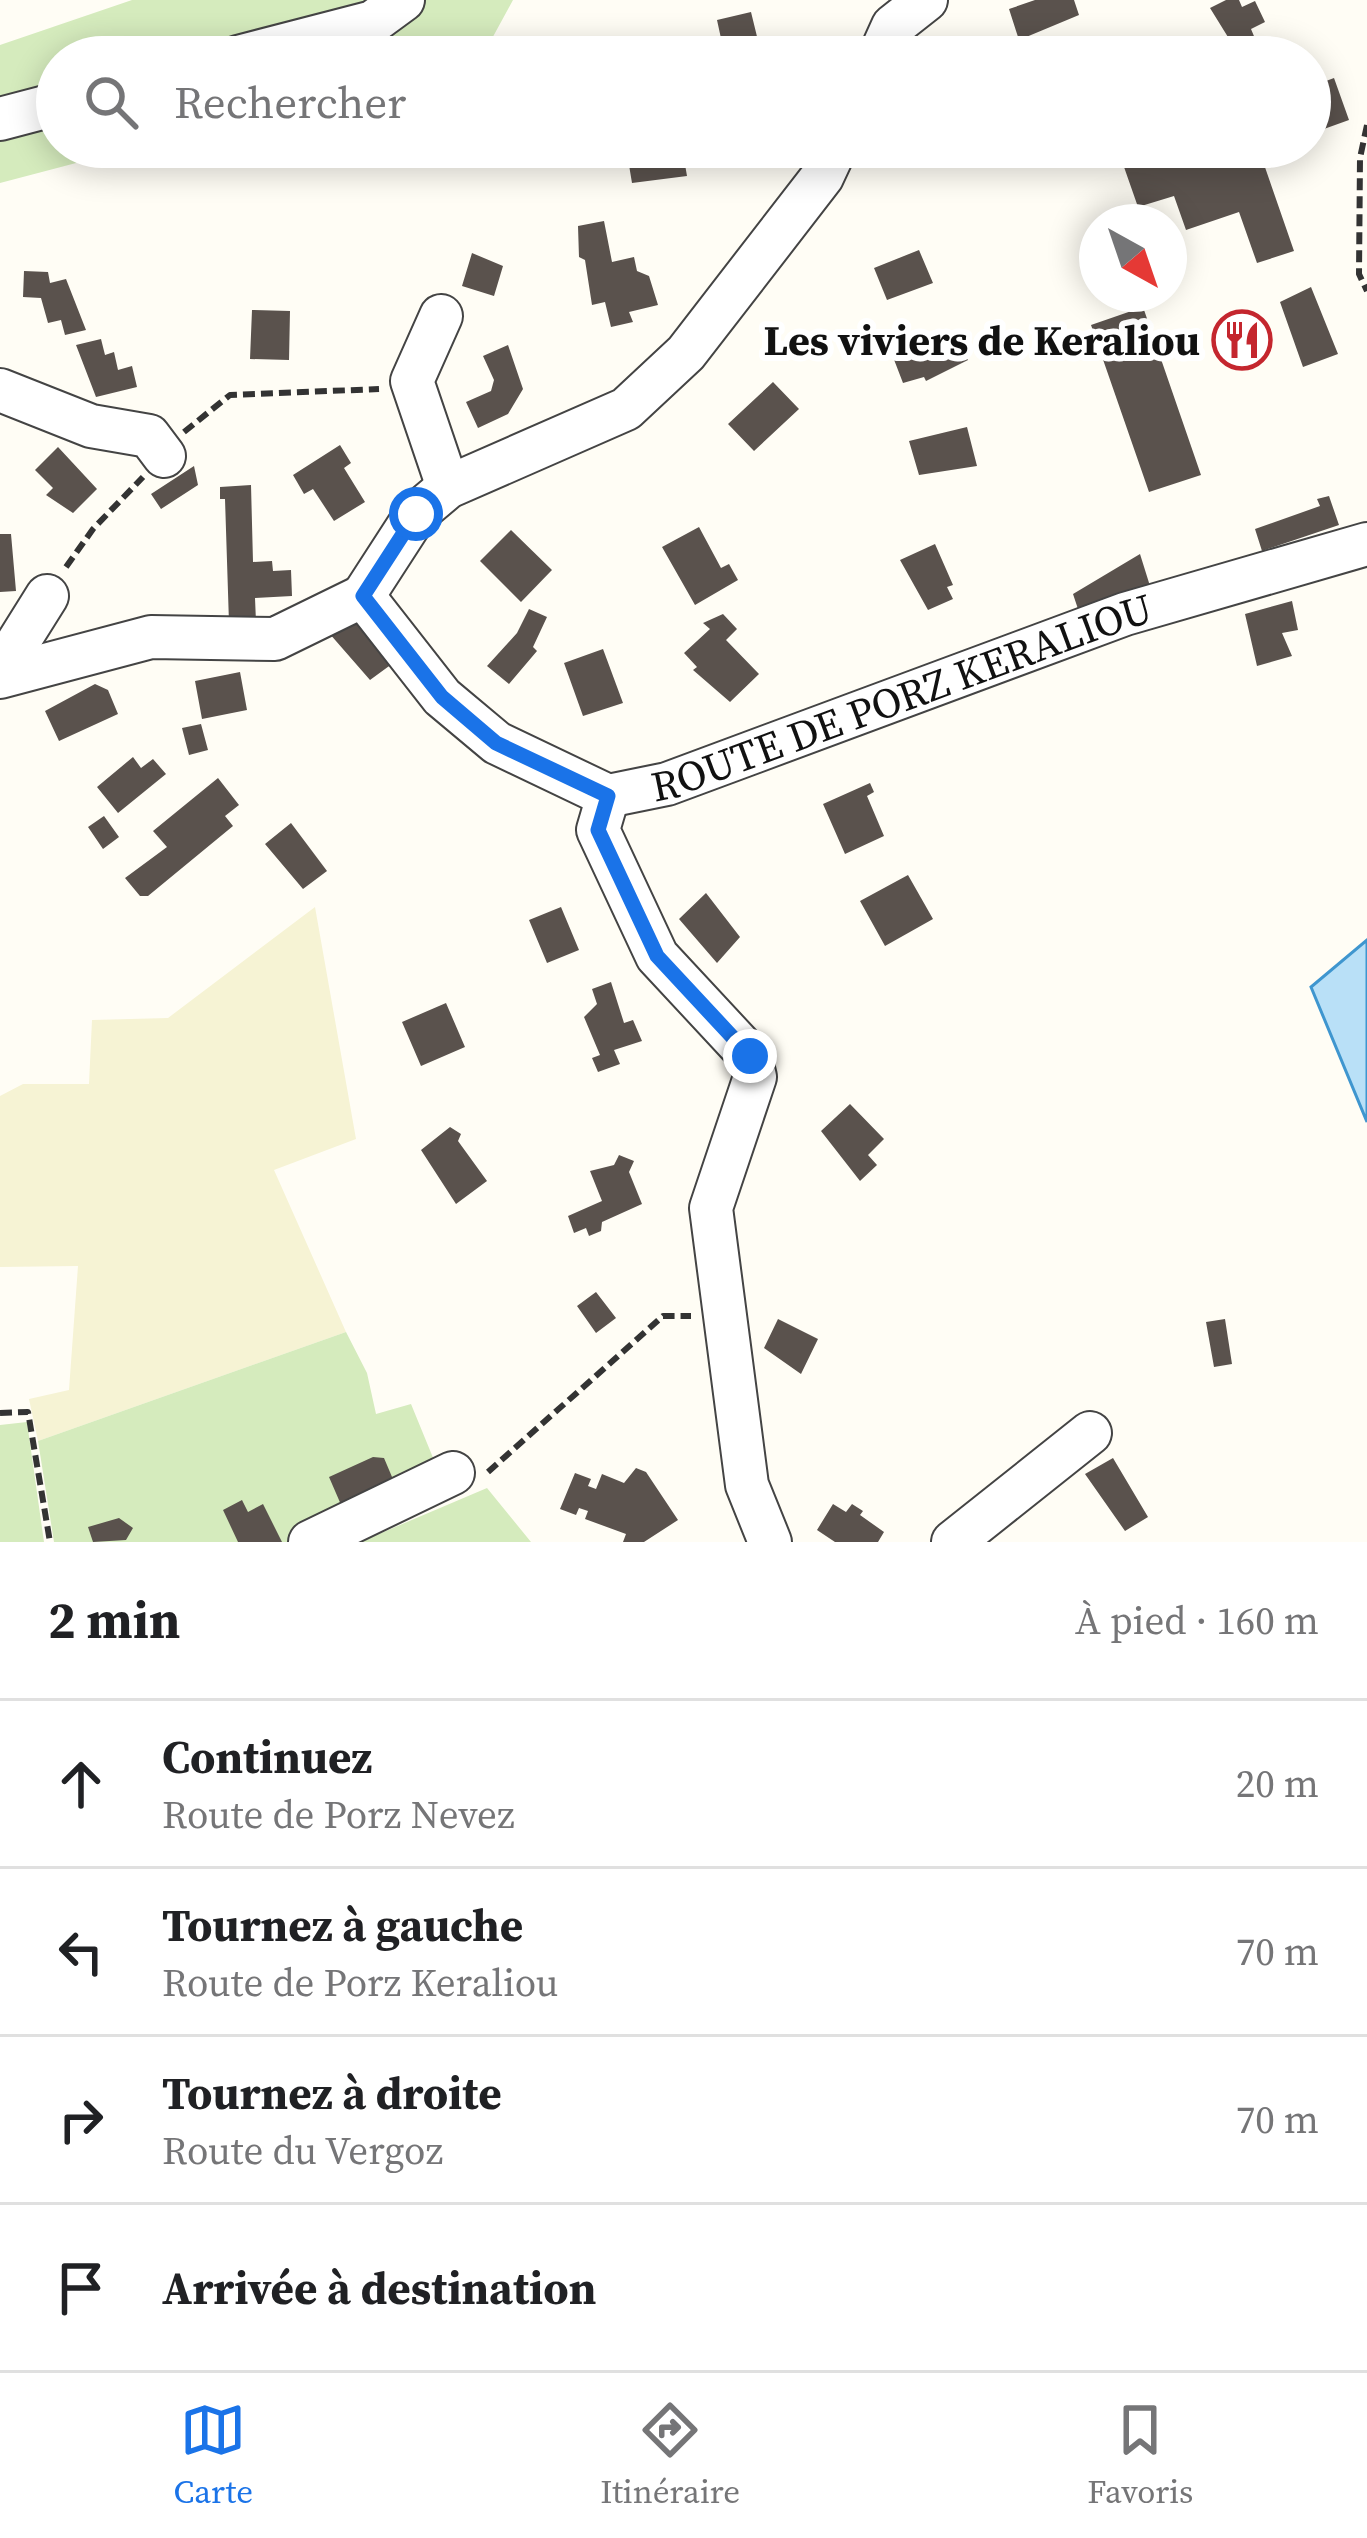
<!DOCTYPE html>
<html lang="fr">
<meta charset="utf-8">
<style>
:root{--surface:#fff;--page:#f2f2f2;--text:#202124;--muted:#757577;--line:#e0e0e0;--accent:#1a73e8}
body{margin:0;font-family:"Source Serif 4",serif;background:var(--page);color:var(--text)}
.compass{position:absolute;left:1079px;top:204px;width:108px;height:108px;border-radius:50%;background:var(--surface);box-shadow:0 6px 30px #0003;rotate:140deg}
.stop{position:absolute;width:36px;height:36px;margin:-27px;border:9px solid #1a73e8;border-radius:50%;background:#fff}
.stop.end{background:#1a73e8;border-color:#fff;box-shadow:0 3px 12px #0008}
.list{margin:0;padding:0;list-style:none}
h2{display:flex;justify-content:space-between;align-items:center;height:156px;margin:0;padding:0 48px;font-size:51px}
h2 small{font-size:39px;font-weight:400;color:var(--muted)}
.list li{display:grid;grid-template-columns:78px 1fr auto;gap:36px;align-items:center;box-sizing:border-box;height:168px;padding:0 48px;border-top:3px solid var(--line)}
.list b{display:block;font-size:45px;white-space:nowrap}
.list p{margin:0;font-size:39px;white-space:nowrap;color:var(--muted)}
.list em{font-size:39px;font-style:normal;color:var(--muted)}
.icon{flex:none;width:66px;height:66px;fill:none;stroke:currentColor;stroke-width:2;stroke-linecap:round;stroke-linejoin:round}
.map{position:relative;flex:none;width:1367px;height:1542px;overflow:hidden}
.search{position:absolute;background:var(--surface);box-shadow:0 6px 30px #0003;left:36px;right:36px;top:36px;height:132px;display:flex;align-items:center;gap:30px;box-sizing:border-box;padding:0 42px;border-radius:66px;color:var(--muted);font-size:45px}
.sheet{height:828px;background:var(--surface)}
nav{display:flex;justify-content:space-around;align-items:center;box-sizing:border-box;height:168px;border-top:3px solid var(--line);background:var(--surface);font-size:33px;color:var(--muted)}
nav a{display:grid;justify-items:center;gap:6px}
nav .on{color:var(--accent)}
.map>svg:first-child{display:block}
.farmland{fill:#f6f3d4}
.green{fill:#d5ebbd}
.water{fill:#b9e0f7;stroke:#3f96cf;stroke-width:3}
.building{fill:#5a524d}
.lines{fill:none;stroke-linecap:round;stroke-linejoin:round}
.minor-casing{stroke:#444;stroke-width:46}
.path{stroke:#333;stroke-width:6;stroke-dasharray:12 6;stroke-linecap:butt}
.minor{stroke:#fff;stroke-width:42}
.route{stroke:#1a73e8;stroke-width:15}
.labels{text-anchor:middle;dominant-baseline:central;stroke-width:12;stroke-linejoin:round;paint-order:stroke}
.poi-label{font-size:42px;font-weight:bold;fill:#111;stroke:#fff;text-anchor:end}
.street-label{font-size:42px;fill:#111;stroke:#fff}
</style>
<div class="map">
<svg width="1367" height="1542" viewBox="0 0 1367 1542">
<rect width="100%" height="100%" fill="#fffdf5"/>
<path class="farmland" d="M 315,907 L 356,1139 L 274,1170 L 346,1332 L 38,1441 L 29,1399 L 69,1390 L 78,1266 L 0,1267 L 0,1096 L 23,1084 L 89,1084 L 92,1020 L 168,1018 Z"/>
<path class="green" d="M 132,0 L 513,0 L 489,44 L 447,57 L 57,57 L 57,147 L 137,147 L 0,183 L 0,45 Z
M 346,1332 L 367,1373 L 376,1414 L 411,1404 L 436,1465 L 289,1542 L 54,1542 L 38,1441 Z
M 27,1422 L 44,1542 L 0,1542 L 0,1425 Z
M 487,1488 L 531,1542 L 360,1542 Z"/>
<path class="water" d="M 1367,940 L 1367,1122 L 1311,987 Z"/>
<path class="building" d="M 1035,0 L 1074,0 L 1079,15 L 1019,40 L 1009,9 Z
M 1226,0 L 1239,0 L 1242,7 L 1255,1 L 1265,22 L 1251,29 L 1256,41 L 1236,50 L 1210,8 Z
M 751,12 L 762,57 L 702,57 L 700,49 L 722,43 L 717,20 Z
M 1334,78 L 1349,120 L 1310,134 L 1310,87 Z
M 643,147 L 682,147 L 687,176 L 632,183 L 629,165 L 646,161 Z
M 911,147 L 972,147 L 971,164 L 915,160 Z
M 1117,147 L 1258,147 L 1294,251 L 1257,263 L 1239,212 L 1186,230 L 1174,196 L 1138,207 Z
M 604,221 L 612,262 L 634,257 L 637,271 L 649,276 L 658,305 L 629,312 L 633,322 L 611,327 L 605,302 L 592,305 L 585,260 L 579,257 L 578,226 Z
M 919,250 L 933,283 L 887,300 L 874,268 Z
M 472,253 L 503,266 L 494,296 L 462,286 Z
M 24,271 L 48,272 L 50,283 L 66,279 L 86,330 L 65,335 L 61,320 L 48,323 L 41,298 L 23,297 Z
M 1311,287 L 1338,354 L 1303,367 L 1280,302 Z
M 1143,307 L 1201,475 L 1149,492 L 1091,325 Z
M 252,310 L 290,311 L 289,360 L 250,359 Z
M 945,334 L 959,338 L 968,360 L 926,381 L 924,377 L 903,383 L 893,357 Z
M 101,339 L 105,355 L 114,352 L 118,370 L 132,366 L 137,387 L 96,397 L 76,345 Z
M 508,345 L 523,389 L 508,414 L 478,428 L 466,402 L 491,391 L 494,380 L 483,356 Z
M 773,382 L 799,409 L 754,451 L 728,424 Z
M 967,427 L 977,466 L 919,475 L 909,441 Z
M 340,445 L 351,463 L 344,468 L 365,502 L 334,521 L 313,489 L 304,494 L 293,475 Z
M 58,447 L 97,489 L 73,513 L 46,495 L 53,488 L 35,470 Z
M 194,466 L 198,485 L 161,509 L 151,494 Z
M 251,485 L 253,562 L 272,561 L 273,571 L 291,570 L 292,596 L 255,598 L 256,622 L 229,623 L 225,499 L 220,499 L 220,487 Z
M 1329,496 L 1339,525 L 1262,551 L 1255,529 L 1320,506 L 1317,499 Z
M 699,527 L 721,568 L 729,564 L 738,580 L 695,605 L 662,547 Z
M 511,530 L 552,570 L 521,602 L 480,561 Z
M 0,534 L 11,534 L 16,591 L 0,592 Z
M 935,544 L 953,585 L 947,587 L 953,599 L 928,610 L 900,560 Z
M 1140,554 L 1150,586 L 1079,612 L 1073,594 Z
M 1292,601 L 1298,630 L 1282,633 L 1292,656 L 1257,666 L 1245,614 Z
M 529,609 L 547,617 L 533,647 L 537,651 L 509,684 L 487,666 L 517,633 Z
M 358,613 L 396,661 L 370,680 L 329,633 Z
M 723,614 L 737,629 L 726,640 L 759,674 L 730,702 L 693,670 L 697,667 L 684,653 L 710,629 L 703,623 Z
M 603,649 L 623,703 L 583,716 L 564,663 Z
M 240,672 L 247,710 L 202,719 L 195,681 Z
M 95,684 L 108,690 L 118,714 L 59,741 L 45,711 Z
M 201,724 L 208,750 L 189,755 L 182,728 Z
M 133,757 L 141,768 L 153,759 L 166,774 L 118,813 L 97,787 Z
M 218,778 L 239,805 L 225,816 L 233,826 L 148,896 L 140,896 L 125,878 L 167,847 L 153,831 Z
M 870,783 L 874,792 L 867,796 L 884,836 L 845,854 L 823,804 Z
M 104,816 L 119,837 L 103,849 L 88,827 Z
M 291,823 L 327,871 L 303,889 L 265,844 Z
M 908,875 L 933,919 L 885,946 L 860,901 Z
M 706,893 L 740,937 L 717,963 L 679,919 Z
M 561,907 L 579,950 L 547,963 L 529,920 Z
M 611,982 L 624,1023 L 633,1020 L 642,1041 L 614,1050 L 620,1064 L 598,1072 L 592,1058 L 600,1055 L 584,1017 L 597,1004 L 592,989 Z
M 446,1003 L 465,1047 L 421,1066 L 402,1022 Z
M 850,1104 L 884,1139 L 868,1155 L 877,1165 L 860,1181 L 821,1131 Z
M 450,1127 L 461,1134 L 458,1141 L 487,1181 L 456,1204 L 421,1150 Z
M 619,1155 L 634,1161 L 629,1172 L 642,1204 L 602,1222 L 601,1231 L 589,1236 L 586,1228 L 574,1233 L 568,1216 L 602,1201 L 590,1171 L 614,1165 Z
M 596,1292 L 616,1318 L 596,1333 L 577,1306 Z
M 778,1319 L 818,1339 L 801,1374 L 764,1348 Z
M 1225,1319 L 1232,1364 L 1214,1367 L 1206,1322 Z
M 373,1457 L 384,1458 L 395,1484 L 342,1507 L 329,1477 Z
M 1113,1458 L 1148,1517 L 1125,1531 L 1085,1474 Z
M 636,1468 L 646,1472 L 678,1520 L 644,1542 L 623,1542 L 626,1534 L 585,1519 L 588,1511 L 579,1508 L 576,1515 L 560,1509 L 575,1473 L 591,1479 L 588,1486 L 596,1489 L 602,1474 L 624,1483 Z
M 242,1500 L 248,1512 L 263,1504 L 282,1542 L 238,1542 L 223,1510 Z
M 833,1504 L 846,1512 L 852,1504 L 863,1511 L 860,1515 L 884,1532 L 878,1542 L 835,1542 L 817,1530 Z
M 119,1518 L 133,1528 L 126,1540 L 93,1542 L 88,1527 Z"/>
<g class="lines">
<defs>
<g id="minor">
<path d="M 238,57 L 373,22 L 403,0"/>
<path d="M 879,57 L 893,26 L 926,0"/>
<path d="M 0,119 L 57,104"/>
<path d="M 441,316 L 412,381 L 448,487"/>
<path d="M 0,390 L 91,426 L 149,436 L 164,456"/>
<path id="s1" d="M 363,596 L 442,697 L 497,743 L 608,796 L 667,784 L 1125,614 L 1367,544"/>
<path d="M 363,596 L 416,514 L 448,487 L 626,409 L 686,353 L 822,177 L 836,147"/>
<path d="M 0,671 L 47,596"/>
<path d="M 0,677 L 151,637 L 275,639 L 363,596"/>
<path d="M 608,796 L 598,830 L 657,956 L 750,1056 L 755,1077 L 711,1208 L 747,1485 L 770,1542"/>
<path d="M 310,1542 L 453,1473"/>
<path d="M 953,1542 L 1090,1433"/>
</g>
</defs>
<use href="#minor" class="minor-casing"/>
<path class="path" d="M 1367,125 L 1360,158 L 1359,274 L 1367,291
M 184,432 L 230,395 L 379,389
M 66,567 L 93,529 L 143,477
M 0,1413 L 28,1412 L 50,1542
M 488,1472 L 663,1316 L 691,1316"/>
<use href="#minor" class="minor"/>
</g>
<g class="lines">
<path class="route" d="M 416,514 L 363,596 L 442,697 L 496,743 L 608,796 L 598,830 L 657,956 L 750,1056"/>
</g>
<defs>
<symbol id="restaurant-ring" viewBox="-11 -11 22 22"><circle r="9.5" fill="#fff" stroke="#c4262e" stroke-width="1.5"/><path d="M-5-6h1v4h1v-4h1v4h1v-4h1v5L-1.5 .5V6h-2V.5L-5-1ZM5-6V6H3V1.5H1.5Q1.5-4 5-6Z" fill="#c4262e"/></symbol>
</defs>
<g fill-rule="evenodd">
<use href="#restaurant-ring" x="1209" y="307" width="66" height="66"/>
</g>
<g class="labels">
<g class="poi-label">
<text x="1200" y="340">Les viviers de Keraliou</text>
</g>
<g class="street-label">
<text stroke="none"><textPath href="#s1" startOffset="633">ROUTE DE PORZ KERALIOU</textPath></text>
</g>
</g>
</svg>
<svg class="compass" viewBox="-18 -18 36 36"><path d="M0-13l5 13h-10z" fill="#e53935"/><path d="M0 13l5-13h-10z" fill="#757577"/></svg>
<div class="stop" style="left:416px;top:514px"></div>
<div class="stop end" style="left:750px;top:1056px"></div>
<div class="search"><svg class="icon" aria-label="search" viewBox="0 0 24 24"><circle cx="10" cy="10" r="6"/><path d="M15 15l6 6"/></svg>Rechercher</div>
</div>
<section class="sheet">
<h2>2 min<small>À pied · 160 m</small></h2>
<ul class="list">
<li><svg class="icon" aria-label="ahead" viewBox="0 0 24 24"><path d="M12 20V5M6 11l6-6 6 6"/></svg><div><b>Continuez</b><p>Route de Porz Nevez</p></div><em>20 m</em></li>
<li><svg class="icon" aria-label="left" viewBox="0 0 24 24"><path d="M17 20v-9H6M10 6l-5 5 5 5"/></svg><div><b>Tournez à gauche</b><p>Route de Porz Keraliou</p></div><em>70 m</em></li>
<li><svg class="icon" aria-label="right" viewBox="0 0 24 24"><path d="M7 20v-9h11M14 6l5 5-5 5"/></svg><div><b>Tournez à droite</b><p>Route du Vergoz</p></div><em>70 m</em></li>
<li><svg class="icon" aria-label="arrive" viewBox="0 0 24 24"><path d="M6 21V4h12l-3 4 3 4H6"/></svg><div><b>Arrivée à destination</b></div></li>
</ul>
</section>
<nav>
<a class="on"><svg class="icon" aria-label="map" viewBox="0 0 24 24"><path d="M3 6l6-2 6 2 6-2v14l-6 2-6-2-6 2zM9 4v14M15 6v14"/></svg>Carte</a>
<a><svg class="icon" aria-label="directions" viewBox="0 0 24 24"><path d="M12 3l9 9-9 9-9-9zM9 14v-3h6M13 9l2 2-2 2"/></svg>Itinéraire</a>
<a><svg class="icon" aria-label="saved" viewBox="0 0 24 24"><path d="M7 4h10v16l-5-4-5 4z"/></svg>Favoris</a>
</nav>
